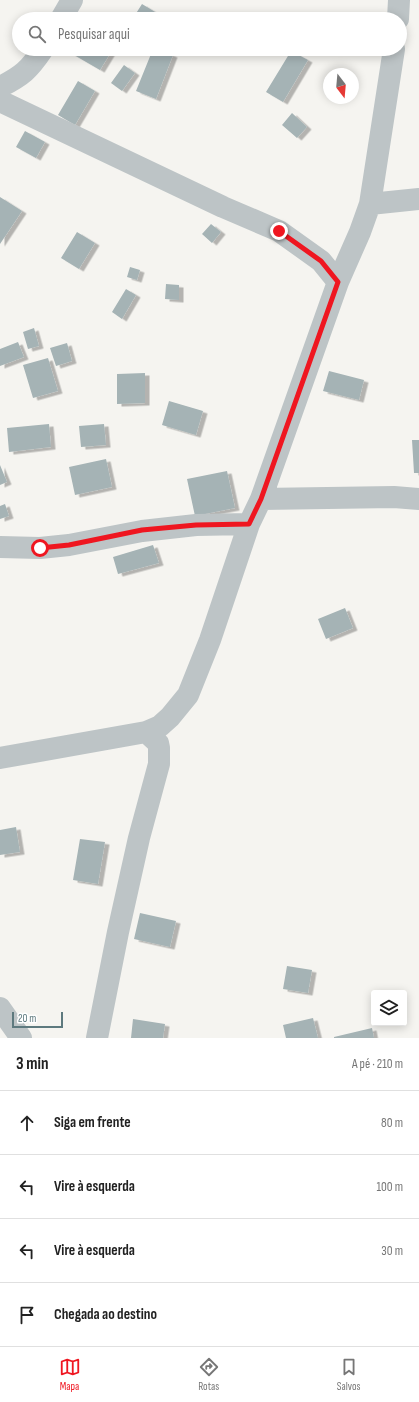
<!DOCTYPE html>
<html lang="pt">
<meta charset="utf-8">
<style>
:root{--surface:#fff;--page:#f6f6f6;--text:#222;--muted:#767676;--line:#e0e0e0;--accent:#ef1620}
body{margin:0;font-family:"Sofia Sans Condensed",sans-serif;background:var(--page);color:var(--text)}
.controls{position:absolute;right:12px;bottom:12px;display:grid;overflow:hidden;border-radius:4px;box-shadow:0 2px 10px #0003}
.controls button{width:36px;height:36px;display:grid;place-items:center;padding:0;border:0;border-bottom:1px solid var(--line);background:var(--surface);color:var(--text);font:20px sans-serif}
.compass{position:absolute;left:323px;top:68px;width:36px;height:36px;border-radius:50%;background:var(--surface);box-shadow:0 2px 10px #0003;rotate:164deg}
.scale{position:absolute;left:12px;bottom:10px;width:51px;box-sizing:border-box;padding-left:4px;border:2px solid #5d797e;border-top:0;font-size:11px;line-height:14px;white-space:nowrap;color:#5d797e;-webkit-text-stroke:3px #fff;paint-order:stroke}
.stop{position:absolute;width:12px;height:12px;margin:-9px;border:3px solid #ef1620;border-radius:50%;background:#fff}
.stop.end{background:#ef1620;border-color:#fff;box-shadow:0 1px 4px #0008}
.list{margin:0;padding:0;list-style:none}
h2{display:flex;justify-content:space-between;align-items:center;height:52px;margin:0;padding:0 16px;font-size:17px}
h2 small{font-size:13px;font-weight:400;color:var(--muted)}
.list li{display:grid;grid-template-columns:26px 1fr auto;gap:12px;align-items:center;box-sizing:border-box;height:64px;padding:0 16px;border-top:1px solid var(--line)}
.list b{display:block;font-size:15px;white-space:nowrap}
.list em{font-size:13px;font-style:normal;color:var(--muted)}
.icon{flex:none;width:22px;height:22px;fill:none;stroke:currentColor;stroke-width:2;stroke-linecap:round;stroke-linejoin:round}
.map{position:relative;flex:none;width:419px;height:1038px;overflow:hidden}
.search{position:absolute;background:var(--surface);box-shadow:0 2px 10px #0003;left:12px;right:12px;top:12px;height:44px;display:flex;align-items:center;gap:10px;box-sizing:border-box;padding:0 14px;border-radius:22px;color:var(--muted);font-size:15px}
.sheet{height:308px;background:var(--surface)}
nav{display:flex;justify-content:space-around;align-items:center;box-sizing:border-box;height:56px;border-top:1px solid var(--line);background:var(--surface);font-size:11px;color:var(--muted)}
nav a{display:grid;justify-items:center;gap:2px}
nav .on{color:var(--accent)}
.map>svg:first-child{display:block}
.building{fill:#a5b3b5;filter:url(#shadow)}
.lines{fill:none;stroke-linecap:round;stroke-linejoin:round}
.minor{stroke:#bdc4c6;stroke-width:22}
.route{stroke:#ef1620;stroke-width:5}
</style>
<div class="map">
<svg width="419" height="1038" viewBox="0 0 419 1038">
<defs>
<filter id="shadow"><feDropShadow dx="4.5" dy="2.5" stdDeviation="0" flood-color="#0004"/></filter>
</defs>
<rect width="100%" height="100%" fill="#f5f4f0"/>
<path class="building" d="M 142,4 L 160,15 L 157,19 L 143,19 L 135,15 Z
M 71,49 L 106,49 L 111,52 L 100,70 L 69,52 Z
M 153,49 L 158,49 L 173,55 L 156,99 L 136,91 Z
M 291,51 L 308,60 L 283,102 L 266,92 Z
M 124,65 L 135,73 L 122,91 L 111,83 Z
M 78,81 L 95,91 L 75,125 L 58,115 Z
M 292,113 L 307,127 L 297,138 L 282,125 Z
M 25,131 L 45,142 L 36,158 L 16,147 Z
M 0,197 L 22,211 L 0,244 Z
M 211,224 L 221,232 L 212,243 L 202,234 Z
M 77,232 L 95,243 L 79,269 L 61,258 Z
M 130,267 L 140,270 L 137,280 L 127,277 Z
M 166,284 L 179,285 L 179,300 L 165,299 Z
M 126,289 L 136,295 L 122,319 L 112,312 Z
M 34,328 L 39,346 L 28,349 L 23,332 Z
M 18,342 L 24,357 L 0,366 L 0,349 Z
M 67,343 L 72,361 L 56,366 L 50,348 Z
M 48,358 L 58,391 L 33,398 L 23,365 Z
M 329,371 L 364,380 L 359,400 L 323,391 Z
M 145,373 L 145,403 L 117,404 L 117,374 Z
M 169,401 L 203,411 L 196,435 L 162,425 Z
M 49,424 L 51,447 L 9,452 L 7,428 Z
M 104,424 L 106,445 L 81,447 L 79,426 Z
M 412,440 L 419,440 L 419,473 L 414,473 Z
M 106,459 L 112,487 L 75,495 L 69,467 Z
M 0,465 L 7,482 L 0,485 Z
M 227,471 L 235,508 L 195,516 L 187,479 Z
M 5,504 L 9,516 L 0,519 L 0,506 Z
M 153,545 L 159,563 L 118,574 L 113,557 Z
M 345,608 L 353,628 L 326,639 L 318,619 Z
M 16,827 L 20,852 L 0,855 L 0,830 Z
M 80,839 L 105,842 L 98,884 L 73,880 Z
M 140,913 L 176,921 L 170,947 L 134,939 Z
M 287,966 L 312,970 L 308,993 L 283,989 Z
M 313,1018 L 318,1038 L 286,1038 L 283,1025 Z
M 133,1019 L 165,1024 L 163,1038 L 131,1038 Z
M 372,1028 L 374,1038 L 334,1038 L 334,1037 Z"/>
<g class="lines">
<path class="minor" d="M 61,19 L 72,0
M 398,19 L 399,0
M 0,87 C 22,76 29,70 43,49
M 0,101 L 223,207 L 279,231 L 321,261 L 338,282
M 370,204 L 419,199
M 261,499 L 394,497 L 419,499
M 0,547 L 40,548 L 69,545 L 142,531 L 196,525 L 249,524
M 0,758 L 146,732 L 160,726 L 170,717 L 188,695 L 210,640 L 249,524 L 261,499 L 338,282 L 360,232 L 370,204 L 394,49
M 0,1008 L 21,1038
M 97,1038 L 118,932 L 139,838 L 159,764 L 159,748 L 158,743 L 146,732"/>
</g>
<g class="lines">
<path class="route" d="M 40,548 L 69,545 L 142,530 L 196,525 L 249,524 L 261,499 L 338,282 L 321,261 L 279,231"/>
</g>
</svg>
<div class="controls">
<button><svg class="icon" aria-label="layers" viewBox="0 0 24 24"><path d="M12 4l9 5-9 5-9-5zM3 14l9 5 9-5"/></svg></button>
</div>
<svg class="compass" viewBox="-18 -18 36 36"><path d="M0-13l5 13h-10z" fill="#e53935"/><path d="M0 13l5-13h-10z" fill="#767676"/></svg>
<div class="scale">20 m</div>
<div class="stop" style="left:40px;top:548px"></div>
<div class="stop end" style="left:279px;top:231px"></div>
<div class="search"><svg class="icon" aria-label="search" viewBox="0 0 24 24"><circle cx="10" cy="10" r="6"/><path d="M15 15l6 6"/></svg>Pesquisar aqui</div>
</div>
<section class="sheet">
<h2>3 min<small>A pé · 210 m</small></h2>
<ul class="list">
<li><svg class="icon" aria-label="ahead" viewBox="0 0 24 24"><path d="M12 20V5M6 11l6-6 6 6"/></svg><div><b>Siga em frente</b></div><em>80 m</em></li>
<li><svg class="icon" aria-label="left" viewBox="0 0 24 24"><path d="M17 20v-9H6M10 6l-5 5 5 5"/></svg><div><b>Vire à esquerda</b></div><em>100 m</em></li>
<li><svg class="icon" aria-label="left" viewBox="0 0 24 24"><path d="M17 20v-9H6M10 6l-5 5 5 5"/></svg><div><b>Vire à esquerda</b></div><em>30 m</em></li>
<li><svg class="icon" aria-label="arrive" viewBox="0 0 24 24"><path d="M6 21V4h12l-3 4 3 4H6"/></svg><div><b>Chegada ao destino</b></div></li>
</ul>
</section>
<nav>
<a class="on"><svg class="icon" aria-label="map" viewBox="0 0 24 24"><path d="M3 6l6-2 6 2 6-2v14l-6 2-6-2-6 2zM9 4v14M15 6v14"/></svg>Mapa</a>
<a><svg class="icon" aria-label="directions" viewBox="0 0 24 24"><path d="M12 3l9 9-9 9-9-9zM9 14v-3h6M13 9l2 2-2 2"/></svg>Rotas</a>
<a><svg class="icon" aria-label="saved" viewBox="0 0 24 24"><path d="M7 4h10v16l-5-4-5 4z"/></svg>Salvos</a>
</nav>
